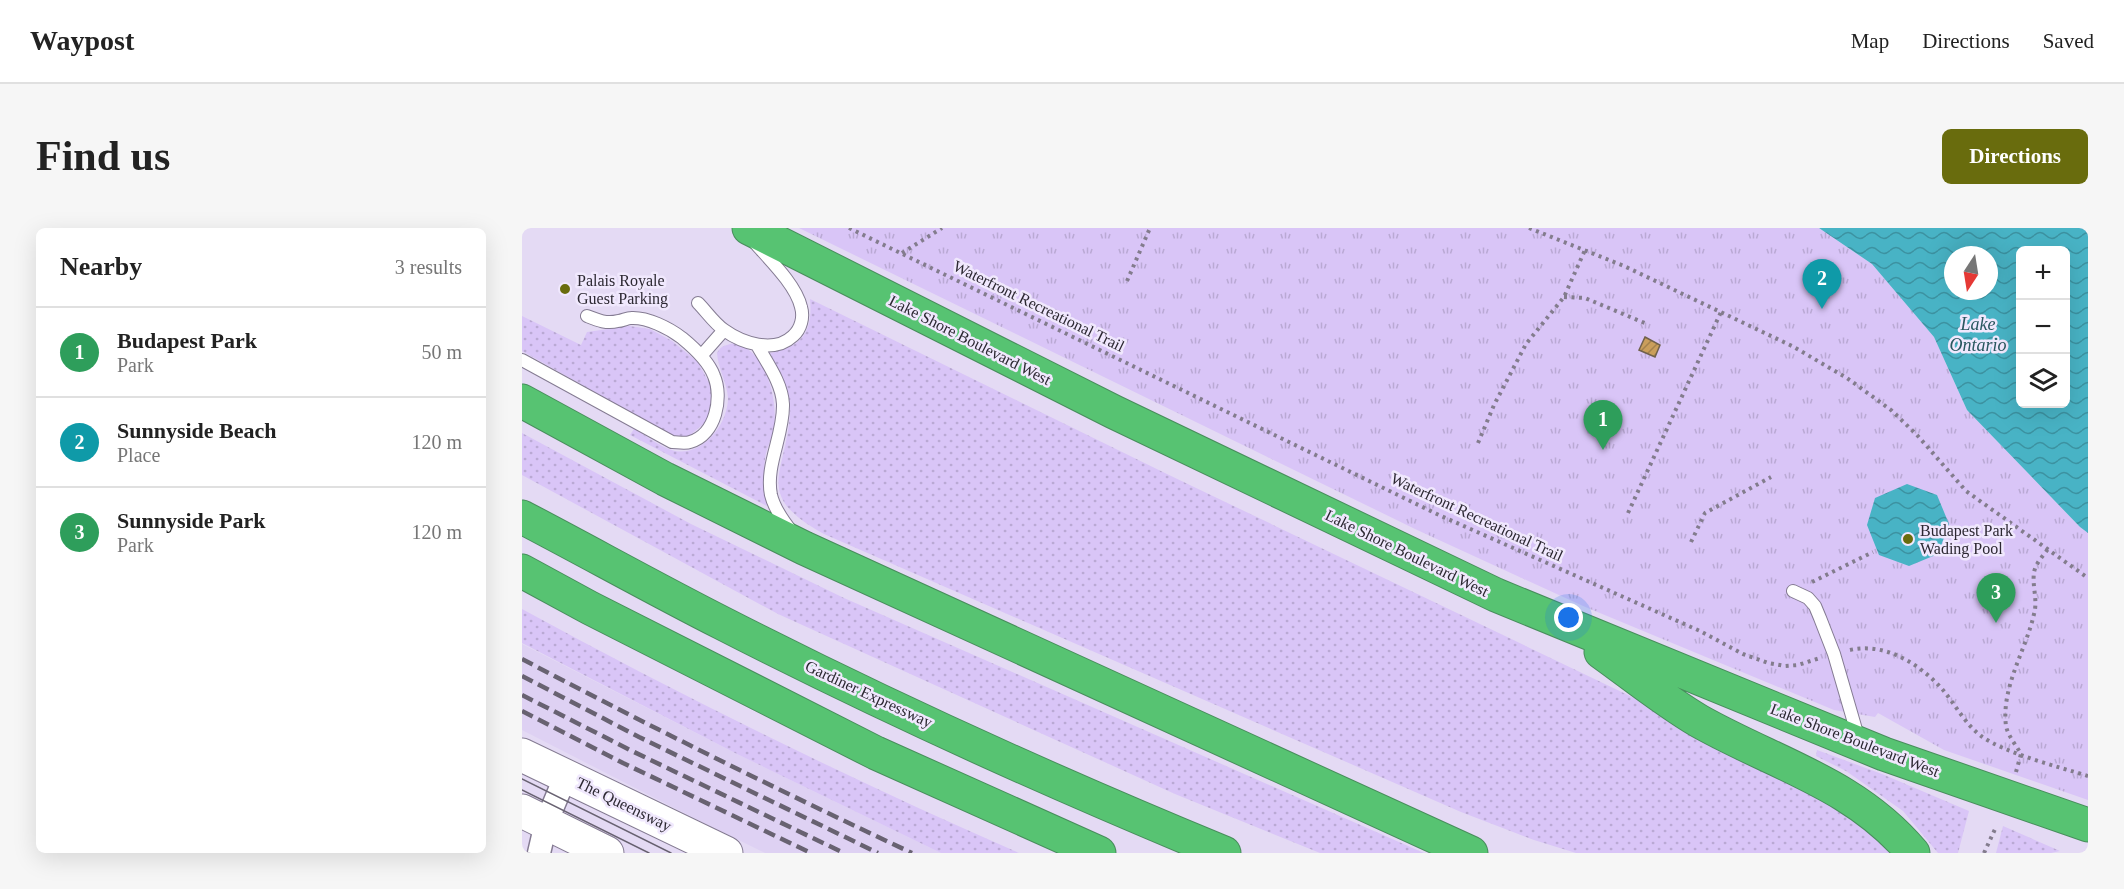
<!DOCTYPE html>
<meta charset="utf-8">
<style>
:root{--surface:#fff;--page:#f6f6f6;--text:#222;--muted:#767676;--line:#e0e0e0;--accent:#696c0d}
body{margin:0;font-family:Georgia,serif;background:var(--page);color:var(--text)}
.controls{position:absolute;right:18px;top:18px;display:grid;overflow:hidden;border-radius:9px;box-shadow:0 6px 24px #0002}
.controls button{width:54px;height:54px;display:grid;place-items:center;padding:0;border:0;border-bottom:2px solid var(--line);background:var(--surface);color:var(--text);font:30px sans-serif}
.compass{position:absolute;left:1422px;top:18px;width:54px;height:54px;border-radius:50%;background:var(--surface);box-shadow:0 6px 24px #0002;rotate:192deg}
.you{position:absolute;left:1047px;top:390px;width:21px;height:21px;margin:-15px;border:4px solid #fff;border-radius:50%;background:#1a73e8;box-shadow:0 0 0 9px #1a73e833}
.badge{display:grid;place-items:center;width:39px;height:39px;border-radius:50%;background:var(--accent);color:#fff;font-size:20px;font-weight:700}
.pin{position:absolute;translate:-50% -50px;filter:drop-shadow(0 2px 3px #0008)}
.pin::after{content:'';position:absolute;top:32px;width:21px;height:18px;background:inherit;clip-path:polygon(0 0,100% 0,50% 100%)}
.list{margin:0;padding:0;list-style:none}
h2{display:flex;justify-content:space-between;align-items:center;height:78px;margin:0;padding:0 24px;font-size:26px}
h2 small{font-size:20px;font-weight:400;color:var(--muted)}
.list li{display:grid;grid-template-columns:39px 1fr auto;gap:18px;align-items:center;box-sizing:border-box;height:90px;padding:0 24px;border-top:2px solid var(--line)}
.list b{display:block;font-size:22px;white-space:nowrap}
.list p{margin:0;font-size:20px;white-space:nowrap;color:var(--muted)}
.list em{font-size:20px;font-style:normal;color:var(--muted)}
.icon{flex:none;width:33px;height:33px;fill:none;stroke:currentColor;stroke-width:2;stroke-linecap:round;stroke-linejoin:round}
.map{position:relative;flex:none;width:1566px;height:625px;overflow:hidden;border-radius:9px}
header{display:flex;align-items:center;gap:36px;box-sizing:border-box;height:84px;padding:0 30px;background:var(--surface);border-bottom:2px solid var(--line)}
header strong{font-size:28px}
nav{display:flex;gap:33px;margin-inline-start:auto;font-size:21px}
.intro{display:flex;align-items:center;justify-content:space-between;box-sizing:border-box;height:144px;padding:0 36px}
h1{margin:0;font-size:42px}
.button{padding:15px 27px;border-radius:9px;background:var(--accent);color:#fff;font-size:21px;font-weight:700}
main{display:flex;gap:36px;padding:0 36px}
aside{flex:1;background:var(--surface);border-radius:9px;box-shadow:0 6px 24px #0002}
.map>svg:first-child{display:block}
.built{fill:#ded1f3}
.grass{fill:url(#grass-dots)}
.park{fill:url(#park-tufts)}
.water{fill:url(#water-waves);fill-rule:evenodd}
.building{fill:url(#building-hatch);stroke:#70614c;stroke-width:1.5}
.lines{fill:none;stroke-linecap:round;stroke-linejoin:round}
.lane-casing{stroke:#847b92;stroke-width:14}
.street-casing{stroke:#847b92;stroke-width:25}
.secondary-casing{stroke:#847b92;stroke-width:35}
.highway-casing{stroke:#488d5c;stroke-width:35}
.path{stroke:#837c8d;stroke-width:4;stroke-dasharray:3 4.5;stroke-linecap:butt}
.lane{stroke:#fff;stroke-width:12}
.street{stroke:#fff;stroke-width:22}
.secondary{stroke:#fff;stroke-width:33}
.highway{stroke:#57c372;stroke-width:33}
.tram{stroke:#686271;stroke-width:1.5}
.rail{stroke:#686271;stroke-width:4.5;stroke-dasharray:12 6;stroke-linecap:butt}
.poi-dot{fill:#696c0d;stroke:#f0e8fd;stroke-width:2}
.labels{text-anchor:middle;dominant-baseline:central;stroke-width:5;stroke-linejoin:round;paint-order:stroke}
.poi-label{font-size:16px;fill:#2c2832;stroke:#f0e8fd;text-anchor:start}
.street-label{font-size:16px;fill:#2c2832;stroke:#f0e8fd}
.water-label{font-size:18px;font-style:italic;fill:#29575f;stroke:#f0e8fd}
</style>
<header>
<strong>Waypost</strong>
<nav><a>Map</a><a>Directions</a><a>Saved</a></nav>
</header>
<div class="intro"><h1>Find us</h1><a class="button">Directions</a></div>
<main>
<aside>
<h2>Nearby<small>3 results</small></h2>
<ul class="list">
<li><span class="badge" style="background:#2e9e5b">1</span><div><b>Budapest Park</b><p>Park</p></div><em>50 m</em></li>
<li><span class="badge" style="background:#0f9aa8">2</span><div><b>Sunnyside Beach</b><p>Place</p></div><em>120 m</em></li>
<li><span class="badge" style="background:#2e9e5b">3</span><div><b>Sunnyside Park</b><p>Park</p></div><em>120 m</em></li>
</ul>
</aside>
<div class="map">
<svg width="1566" height="625" viewBox="0 0 1566 625">
<defs>
<pattern id="grass-dots" width="8" height="8" patternUnits="userSpaceOnUse" patternTransform="scale(1.5)"><rect width="8" height="8" fill="#d9c5f7"/><path d="M2 2h.1M6 6h.1" fill="none" stroke="#baa9d4" stroke-width="1.8" stroke-linecap="round"/></pattern>
<pattern id="park-tufts" width="24" height="20" patternUnits="userSpaceOnUse" patternTransform="scale(1.5)"><rect width="24" height="20" fill="#d9c5f7"/><path d="M3 7l-1-3M5 7V3M7 7l1-3M15 17l-1-3M17 17v-4M19 17l1-3" fill="none" stroke="#baa9d4"/></pattern>
<pattern id="water-waves" width="16" height="10" patternUnits="userSpaceOnUse" patternTransform="scale(1.5)"><rect width="16" height="10" fill="#48b3c5"/><path d="M0 5q4-4 8 0t8 0" fill="none" stroke="#3c92a1"/></pattern>
<pattern id="building-hatch" width="6" height="6" patternUnits="userSpaceOnUse" patternTransform="scale(1.5)"><rect width="6" height="6" fill="#ca9e5b"/><path d="M-1 1l2-2M0 6l6-6M5 7l2-2" fill="none" stroke="#a4814c"/></pattern>
</defs>
<rect width="100%" height="100%" fill="#e4daf4"/>
<path class="built" d="M 0,416 L 215,526 L 419,625 L 243,625 L 172,590 L 0,502 Z"/>
<path class="grass" d="M 288,71 L 647,247 L 1250,536 L 1380,625 L 1054,625 L 1012,612 L 939,584 L 302,306 C 230,266 264,248 268,185 C 269,163 257,144 248,125 C 280,119 291,104 288,71 Z
M 0,88 L 59,117 L 65,104 L 107,98 L 128,101 L 150,113 L 176,134 L 188,157 L 191,170 L 185,193 L 167,208 L 151,208 L 0,123 Z
M 213,115 C 244,123 256,171 252,199 C 251,210 244,220 243,231 C 241,247 243,261 245,278 L 108,207 L 112,201 C 125,208 139,220 153,223 C 182,228 206,195 206,170 C 205,155 196,140 195,125 C 199,117 205,117 213,115 Z
M 0,205 L 169,296 L 322,370 L 902,625 L 798,625 L 653,566 L 256,386 L 0,247 Z
M 0,381 C 161,469 328,551 497,625 L 419,625 L 215,526 L 0,415 Z
M 1295,522 L 1360,546 L 1447,583 L 1436,625 L 1416,625 L 1381,583 L 1324,543 L 1294,528 Z
M 1481,598 L 1538,623 L 1529,625 L 1474,625 Z"/>
<path class="park" d="M 277,0 L 1297,0 L 1350,36 L 1412,109 L 1445,182 L 1558,299 L 1566,305 L 1566,572 L 1422,522 L 1356,485 L 1353,489 L 1312,482 L 1061,378 L 893,301 Z"/>
<path class="water" d="M 1297,0 L 1566,0 L 1566,305 L 1558,299 L 1445,182 L 1412,109 L 1350,36 ZM 1498,22 L 1544,22 L 1544,176 L 1498,176 ZM 1431,27 L 1467,27 L 1467,63 L 1431,63 Z
M 1385,256 L 1415,267 L 1427,296 L 1416,326 L 1387,338 L 1357,327 L 1345,297 L 1353,270 Z"/>
<path class="building" d="M 1123,109 L 1138,117 L 1133,129 L 1117,122 Z"/>
<g class="lines">
<defs>
<path id="lane" d="M 176,75 C 184,83 192,95 202,102 C 220,115 252,126 271,108 C 279,101 282,89 279,79 C 274,57 247,31 233,15
M 235,117 C 245,135 260,155 261,176 C 262,207 243,237 249,267 C 252,280 262,294 270,304
M 179,128 L 202,102
M 0,132 L 150,214 C 155,214 163,216 168,214 C 194,207 201,169 192,148 C 187,134 171,119 160,110 C 147,100 125,89 109,90 C 105,90 100,93 96,93 C 84,96 75,92 65,88
M 1271,363 L 1286,370 L 1293,378 L 1298,390 L 1312,426 L 1337,512"/>
<path id="street" d="M 17,625 L 24,595 L 44,547"/>
<path id="secondary" d="M 0,527 L 204,625
M 0,583 L 85,625"/>
<path id="highway" d="M 227,0 L 592,184 L 974,367 L 1362,526 L 1566,597
M 0,173 L 143,251 L 282,320 L 949,625
M 0,289 C 67,324 133,361 200,395 C 364,479 532,555 702,625
M 0,343 L 68,380 L 354,525 L 577,625
M 1079,424 C 1111,447 1143,473 1177,493 C 1253,536 1332,555 1391,625"/>
</defs>
<use href="#lane" class="lane-casing"/>
<use href="#street" class="street-casing"/>
<use href="#secondary" class="secondary-casing"/>
<use href="#highway" class="highway-casing"/>
<path class="path" d="M 327,0 L 917,287 L 1178,403 L 1221,426 L 1246,435 L 1263,438 L 1276,437 L 1298,430
M 1007,0 L 1102,38 L 1270,118 L 1325,150 L 1369,182 L 1395,207 L 1444,263 L 1566,350
M 380,25 L 420,0
M 605,53 L 628,0
M 1042,69 L 1063,70 L 1125,96
M 956,215 L 972,177 L 1004,116 L 1042,69 L 1063,22
M 1106,285 L 1199,84
M 1169,314 L 1183,285 L 1249,249
M 1290,354 L 1351,324
M 1328,422 C 1363,414 1398,436 1421,462 C 1433,476 1443,496 1459,508 C 1485,526 1534,538 1566,548
M 1494,544 L 1499,526 C 1494,517 1486,508 1484,498 C 1479,459 1504,422 1512,386 C 1516,372 1510,358 1512,345 C 1513,336 1521,328 1526,321
M 1462,625 L 1474,599"/>
<use href="#lane" class="lane"/>
<use href="#street" class="street"/>
<use href="#secondary" class="secondary"/>
<use href="#highway" class="highway"/>
<path class="tram" d="M 0,551 L 149,625
M 0,562 L 127,625"/>
<path class="rail" d="M 0,431 C 129,499 258,563 390,625
M 0,448 L 117,509 L 356,625
M 0,467 L 110,523 L 322,625
M 0,483 L 101,535 L 289,625"/>
</g>
<g class="poi-dot">
<circle cx="43" cy="61" r="6"/>
<circle cx="1386" cy="311" r="6"/>
</g>
<g class="labels">
<g class="poi-label">
<text x="55" y="52">Palais Royale<tspan x="55" dy="18">Guest Parking</tspan></text>
<text x="1398" y="302">Budapest Park<tspan x="1398" dy="18">Wading Pool</tspan></text>
</g>
<g class="street-label">
<text transform="translate(517 78) rotate(26)">Waterfront Recreational Trail</text>
<text transform="translate(448 112) rotate(27)">Lake Shore Boulevard West</text>
<text transform="translate(955 289) rotate(25)">Waterfront Recreational Trail</text>
<text transform="translate(885 325) rotate(26)">Lake Shore Boulevard West</text>
<text transform="translate(347 466) rotate(25)">Gardiner Expressway</text>
<text transform="translate(1333 512) rotate(21)">Lake Shore Boulevard West</text>
<text transform="translate(102 576) rotate(26)">The Queensway</text>
</g>
<g class="water-label">
<text x="1456" y="96">Lake<tspan x="1456" dy="21">Ontario</tspan></text>
</g>
</g>
</svg>
<div class="controls">
<button>+</button>
<button>−</button>
<button><svg class="icon" aria-label="layers" viewBox="0 0 24 24"><path d="M12 4l9 5-9 5-9-5zM3 14l9 5 9-5"/></svg></button>
</div>
<svg class="compass" viewBox="-18 -18 36 36"><path d="M0-13l5 13h-10z" fill="#e53935"/><path d="M0 13l5-13h-10z" fill="#767676"/></svg>
<div class="you"></div>
<div class="pin badge" style="left:1081px;top:222px;background:#2e9e5b">1</div>
<div class="pin badge" style="left:1300px;top:81px;background:#0f9aa8">2</div>
<div class="pin badge" style="left:1474px;top:395px;background:#2e9e5b">3</div>
</div>
</main>
